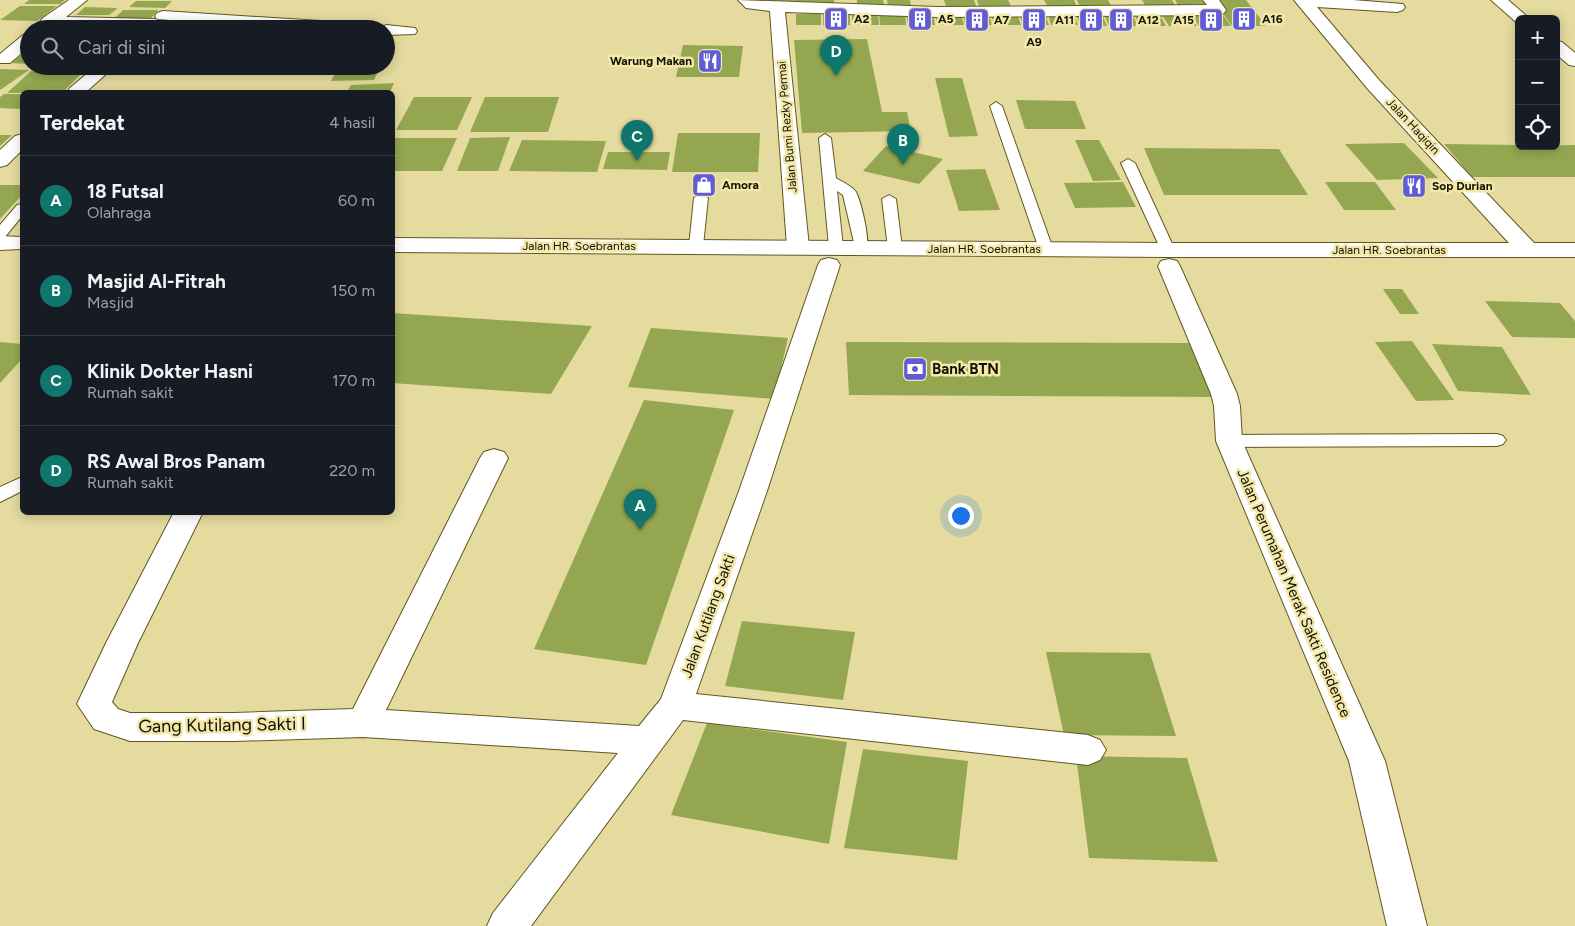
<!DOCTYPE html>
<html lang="id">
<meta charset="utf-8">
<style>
:root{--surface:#171b24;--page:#20242c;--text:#f1f3f6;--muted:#9ea1a6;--line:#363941;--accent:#0f766e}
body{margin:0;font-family:Figtree,sans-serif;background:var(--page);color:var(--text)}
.controls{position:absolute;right:15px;top:15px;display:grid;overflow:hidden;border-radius:8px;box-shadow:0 2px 12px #0003}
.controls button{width:45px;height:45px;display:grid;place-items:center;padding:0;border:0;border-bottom:1px solid var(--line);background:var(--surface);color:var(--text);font:25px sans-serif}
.you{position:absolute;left:960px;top:515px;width:18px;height:18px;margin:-12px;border:4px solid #fff;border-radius:50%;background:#1a73e8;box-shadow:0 0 0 8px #1a73e833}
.badge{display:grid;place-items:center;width:32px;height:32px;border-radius:50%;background:var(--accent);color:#fff;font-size:16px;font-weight:700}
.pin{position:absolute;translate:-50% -41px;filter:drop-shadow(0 1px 2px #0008)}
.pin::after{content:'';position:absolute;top:26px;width:18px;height:15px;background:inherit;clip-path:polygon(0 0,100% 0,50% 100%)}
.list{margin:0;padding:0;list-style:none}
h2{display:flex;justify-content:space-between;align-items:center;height:65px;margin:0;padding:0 20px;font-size:21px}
h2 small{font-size:16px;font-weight:400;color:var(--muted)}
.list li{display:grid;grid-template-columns:32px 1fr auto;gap:15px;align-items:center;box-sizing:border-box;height:90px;padding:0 20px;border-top:1px solid var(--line)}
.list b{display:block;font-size:19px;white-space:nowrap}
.list p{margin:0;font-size:16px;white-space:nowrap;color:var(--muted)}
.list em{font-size:16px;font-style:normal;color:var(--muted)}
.icon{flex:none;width:28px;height:28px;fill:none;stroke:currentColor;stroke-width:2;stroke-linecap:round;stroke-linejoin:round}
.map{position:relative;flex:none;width:1575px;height:926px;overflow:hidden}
.search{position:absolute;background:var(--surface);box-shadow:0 2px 12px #0003;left:20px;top:20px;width:375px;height:55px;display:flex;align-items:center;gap:12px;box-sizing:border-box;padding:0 18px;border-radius:28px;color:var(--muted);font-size:19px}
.panel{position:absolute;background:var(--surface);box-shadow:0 2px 12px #0003;left:20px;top:90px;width:375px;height:425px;border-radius:8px}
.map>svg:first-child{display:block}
.building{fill:#94a750}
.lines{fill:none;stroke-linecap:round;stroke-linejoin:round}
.lane-casing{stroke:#61571e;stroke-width:2}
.street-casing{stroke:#61571e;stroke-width:2}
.secondary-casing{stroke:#61571e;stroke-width:2}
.primary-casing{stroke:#61571e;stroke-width:2}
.lane{fill:#fff;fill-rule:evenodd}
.street{fill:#fff;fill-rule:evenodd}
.secondary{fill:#fff;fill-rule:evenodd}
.primary{fill:#fff;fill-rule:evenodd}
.labels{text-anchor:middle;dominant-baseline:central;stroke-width:5;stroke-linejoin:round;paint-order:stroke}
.far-poi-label{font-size:12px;font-weight:bold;fill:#161200;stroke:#f2e8ac;text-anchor:start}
.far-street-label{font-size:12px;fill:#161200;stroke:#f2e8ac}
.poi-label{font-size:15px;font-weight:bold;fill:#161200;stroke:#f2e8ac;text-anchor:start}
.street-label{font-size:15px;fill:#161200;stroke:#f2e8ac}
.near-street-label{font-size:18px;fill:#161200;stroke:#f2e8ac}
</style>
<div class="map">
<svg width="1575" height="926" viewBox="0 0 1575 926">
<rect width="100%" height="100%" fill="#e5db9f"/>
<path class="building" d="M 29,0 L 65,0 L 60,4 L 24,4 Z
M 760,0 L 834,0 L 835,6 L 763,3 Z
M 857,0 L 883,0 L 884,4 L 857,4 Z
M 887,0 L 910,0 L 911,5 L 888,5 Z
M 944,0 L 974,0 L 976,6 L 946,6 Z
M 977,0 L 1008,0 L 1011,6 L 979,6 Z
M 1044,0 L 1074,0 L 1077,7 L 1048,7 Z
M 1077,0 L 1108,0 L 1112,7 L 1080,7 Z
M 1142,0 L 1172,0 L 1175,5 L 1145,5 Z
M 1175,0 L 1207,0 L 1210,5 L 1178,5 Z
M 1213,0 L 1246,0 L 1266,26 L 1232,26 Z
M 136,1 L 172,1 L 165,8 L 129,7 Z
M 20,6 L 57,6 L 37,21 L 0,20 Z
M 85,7 L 118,8 L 109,15 L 76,15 Z
M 123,10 L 158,10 L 151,18 L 115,18 Z
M 796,14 L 821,14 L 821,25 L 796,25 Z
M 823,14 L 850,14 L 850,25 L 823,25 Z
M 852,14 L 878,14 L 879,25 L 852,25 Z
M 879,14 L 905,14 L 906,25 L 880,25 Z
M 906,14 L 933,14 L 935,25 L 908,25 Z
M 935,14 L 961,14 L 964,25 L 937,25 Z
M 963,14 L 989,14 L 992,25 L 965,25 Z
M 991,14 L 1017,14 L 1021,25 L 994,25 Z
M 1019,14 L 1045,14 L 1049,25 L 1023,25 Z
M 1048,14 L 1074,14 L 1078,25 L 1051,25 Z
M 1076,14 L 1102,14 L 1107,26 L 1080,25 Z
M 1104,14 L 1132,14 L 1138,26 L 1109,26 Z
M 1134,14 L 1160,15 L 1166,26 L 1140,26 Z
M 1162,15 L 1190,15 L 1197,26 L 1169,26 Z
M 1192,15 L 1223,15 L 1231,26 L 1199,26 Z
M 867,39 L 882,112 L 907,112 L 911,131 L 802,133 L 794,40 Z
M 683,45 L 743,46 L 739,77 L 676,77 Z
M 22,55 L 29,55 L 29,64 L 11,63 Z
M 339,66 L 381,66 L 374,80 L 331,81 Z
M 0,69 L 29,70 L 0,90 Z
M 85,70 L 63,92 L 7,93 L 31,71 Z
M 935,78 L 962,78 L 978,136 L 949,137 Z
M 394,83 L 390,92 L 347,92 L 351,85 Z
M 4,94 L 22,94 L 22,109 L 0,108 L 0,97 Z
M 414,97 L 472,97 L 457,130 L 396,130 Z
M 485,97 L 559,97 L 548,132 L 470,132 Z
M 1016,100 L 1075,101 L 1086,129 L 1025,129 Z
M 678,133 L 760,133 L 758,172 L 672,172 Z
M 0,135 L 12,135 L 0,146 Z
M 510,137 L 498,171 L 457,171 L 470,138 Z
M 392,138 L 457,138 L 442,171 L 392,171 Z
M 522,140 L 606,141 L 597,172 L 509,171 Z
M 1075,140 L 1099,140 L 1121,180 L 1093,181 Z
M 1404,143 L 1438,178 L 1377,180 L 1345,144 Z
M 1444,144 L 1519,145 L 1519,146 L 1575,145 L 1575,177 L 1472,177 Z
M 886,146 L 943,159 L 919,184 L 863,171 Z
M 1144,148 L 1279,149 L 1308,195 L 1164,195 Z
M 608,152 L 670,152 L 667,170 L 603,169 Z
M 985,169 L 1000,210 L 959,211 L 946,170 Z
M 1123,182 L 1136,207 L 1075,208 L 1064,183 Z
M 1325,182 L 1375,182 L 1396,210 L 1344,210 Z
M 0,185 L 22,185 L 22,195 L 0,219 Z
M 1383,289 L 1402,289 L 1419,314 L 1400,314 Z
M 1485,301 L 1560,303 L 1575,321 L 1575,338 L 1512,337 Z
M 392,313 L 592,326 L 551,394 L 392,383 Z
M 651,328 L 788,338 L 774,399 L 628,387 Z
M 1412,341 L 1454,400 L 1416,401 L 1375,342 Z
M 0,342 L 22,344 L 22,359 L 0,383 Z
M 846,342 L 1196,343 L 1218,397 L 849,395 Z
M 1432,344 L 1502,347 L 1531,395 L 1458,391 Z
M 644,400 L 734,410 L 646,665 L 534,649 Z
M 742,621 L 855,632 L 843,700 L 725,686 Z
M 1046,652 L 1150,653 L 1176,736 L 1064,735 Z
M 707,723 L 847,742 L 829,844 L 671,815 Z
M 863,749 L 968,761 L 957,860 L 844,848 Z
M 1076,756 L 1187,758 L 1218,862 L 1089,858 Z"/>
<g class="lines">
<defs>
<path id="lane" d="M 996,102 L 1002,106 L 1053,249 L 1051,252 L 1041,252 L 1039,249 L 990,106 Z
M 825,134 L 831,138 L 836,178 C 842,182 852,186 856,192 C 861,201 871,243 866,251 L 856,251 L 843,195 L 837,191 L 843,247 L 841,250 L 831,250 L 829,247 L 819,138 Z
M 1128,159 L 1135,163 L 1175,250 L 1173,253 L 1163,253 L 1161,250 L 1121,163 Z
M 701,194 L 708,198 L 703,246 L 701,249 L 691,249 L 689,246 L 694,198 Z
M 889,195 L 896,199 L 902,248 L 900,251 L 890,251 L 888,248 L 882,199 Z
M 22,204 L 22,216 L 5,237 L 0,238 L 0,225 L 17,205 Z
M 1497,434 L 1503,436 L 1506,440 L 1503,444 L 1497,446 L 1229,447 L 1223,445 L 1220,441 L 1223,437 L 1229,435 Z
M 22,477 L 22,491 L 0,502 L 0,487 Z"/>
<path id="street" d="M 69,0 L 87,0 L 66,17 L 155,19 L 161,21 L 163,24 L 161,27 L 155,29 L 54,26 L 49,29 L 39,28 L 37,25 L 43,18 Z
M 738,0 L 938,7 L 1207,5 L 1203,0 L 1219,0 L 1226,10 L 1224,13 L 1218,15 L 938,17 L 785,12 L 809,247 L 806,252 L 798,254 L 790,252 L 787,247 L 770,11 L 746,8 Z
M 1294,0 L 1353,0 L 1403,4 L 1405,7 L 1403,10 L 1397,12 L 1317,7 L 1379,80 L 1536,245 L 1539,250 L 1536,255 L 1528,257 L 1520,255 L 1367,88 Z
M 163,11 L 368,24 L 374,26 L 376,29 L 288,29 L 157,19 L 155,16 L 157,13 Z
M 386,25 L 415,28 L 417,31 L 415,34 L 386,35 L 386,29 L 379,29 Z
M 29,33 L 29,47 L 10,63 L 0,63 L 0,54 L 23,35 Z
M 96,66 L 115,66 L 86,92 L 67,92 L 70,88 Z
M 22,134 L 22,150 L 7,165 L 0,167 L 0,150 L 15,136 Z
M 829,258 L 837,260 L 840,265 L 767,491 L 696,694 L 1088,735 L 1100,740 L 1106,750 L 1100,760 L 1088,765 L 683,720 L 531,926 L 487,926 L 493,913 L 618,753 L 363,737 L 235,741 L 130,741 L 94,729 L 77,704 L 106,643 L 174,512 L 203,512 L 138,643 L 112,702 L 118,709 L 130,713 L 235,713 L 353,709 L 480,458 L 484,452 L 494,449 L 504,452 L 508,458 L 386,710 L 639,726 L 661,699 L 739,491 L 818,265 L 821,260 Z
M 1169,259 L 1177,261 L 1180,266 L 1237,394 L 1240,406 L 1242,441 L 1385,761 L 1427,926 L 1387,926 L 1349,761 L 1216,441 L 1214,406 L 1211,394 L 1158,266 L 1161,261 Z"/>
<path id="secondary" d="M 1491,0 L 1508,0 L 1530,19 L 1519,19 L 1519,23 L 1516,22 Z
M 1556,41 L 1562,42 L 1575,53 L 1575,66 L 1569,65 L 1556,54 Z"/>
<path id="primary" d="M 0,236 L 22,237 L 22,249 L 0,250 Z
M 392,238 L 1168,243 L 1575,243 L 1575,257 L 1168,257 L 392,252 Z"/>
</defs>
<use href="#lane" class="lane-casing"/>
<use href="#street" class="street-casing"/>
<use href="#secondary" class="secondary-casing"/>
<use href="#primary" class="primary-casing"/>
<use href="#lane" class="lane"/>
<use href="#street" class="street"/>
<use href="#secondary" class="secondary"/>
<use href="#primary" class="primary"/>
</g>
<defs>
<symbol id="building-square" viewBox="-11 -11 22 22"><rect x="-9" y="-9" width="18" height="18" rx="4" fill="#5f5cd5" stroke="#f2e8ac"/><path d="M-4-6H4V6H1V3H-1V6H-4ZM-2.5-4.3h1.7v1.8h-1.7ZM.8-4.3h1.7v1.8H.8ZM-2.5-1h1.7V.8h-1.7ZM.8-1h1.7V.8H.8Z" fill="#fff"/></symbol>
<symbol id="restaurant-square" viewBox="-11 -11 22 22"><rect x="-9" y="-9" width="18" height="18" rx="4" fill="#5f5cd5" stroke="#f2e8ac"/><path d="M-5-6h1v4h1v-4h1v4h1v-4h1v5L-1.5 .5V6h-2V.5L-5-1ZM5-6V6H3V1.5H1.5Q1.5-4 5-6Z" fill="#fff"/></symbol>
<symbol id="shop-square" viewBox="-11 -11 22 22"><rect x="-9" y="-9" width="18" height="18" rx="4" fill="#5f5cd5" stroke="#f2e8ac"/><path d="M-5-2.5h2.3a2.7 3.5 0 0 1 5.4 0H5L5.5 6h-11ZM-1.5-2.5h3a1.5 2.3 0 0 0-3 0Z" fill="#fff"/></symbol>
<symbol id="bank-square" viewBox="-11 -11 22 22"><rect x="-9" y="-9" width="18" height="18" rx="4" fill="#5f5cd5" stroke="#f2e8ac"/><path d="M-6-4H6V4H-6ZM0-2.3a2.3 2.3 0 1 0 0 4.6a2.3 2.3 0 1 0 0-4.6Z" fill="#fff"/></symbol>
</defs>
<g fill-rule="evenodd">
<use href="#building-square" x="822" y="5" width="28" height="28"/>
<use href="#building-square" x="906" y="5" width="28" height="28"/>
<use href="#building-square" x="1230" y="5" width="28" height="28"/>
<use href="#building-square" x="963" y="6" width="28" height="28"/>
<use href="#building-square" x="1020" y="6" width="28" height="28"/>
<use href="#building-square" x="1077" y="6" width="28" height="28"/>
<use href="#building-square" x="1107" y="6" width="28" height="28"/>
<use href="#building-square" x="1197" y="6" width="28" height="28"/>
<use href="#restaurant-square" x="696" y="47" width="28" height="28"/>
<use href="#shop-square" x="690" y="171" width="28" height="28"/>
<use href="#restaurant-square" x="1400" y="172" width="28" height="28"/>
<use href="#bank-square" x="901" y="355" width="28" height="28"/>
</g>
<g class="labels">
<g class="far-poi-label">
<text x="854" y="19">A2</text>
<text x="938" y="19">A5</text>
<text x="1262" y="19">A16</text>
<text x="994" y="20">A7</text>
<text x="1074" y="20" text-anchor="end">A11</text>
<text x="1138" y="20">A12</text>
<text x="1194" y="20" text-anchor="end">A15</text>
<text x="1034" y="42" text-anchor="middle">A9</text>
<text x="692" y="61" text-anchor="end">Warung Makan</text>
<text x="722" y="185">Amora</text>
<text x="1432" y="186">Sop Durian</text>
</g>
<g class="far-street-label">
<text transform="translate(1413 126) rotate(47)">Jalan Haqiqin</text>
<text transform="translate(787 127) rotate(-95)">Jalan Bumi Rezky Permai</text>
<text x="579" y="246">Jalan HR. Soebrantas</text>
<text x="984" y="249">Jalan HR. Soebrantas</text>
<text x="1389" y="250">Jalan HR. Soebrantas</text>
</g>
<g class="poi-label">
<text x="932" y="369">Bank BTN</text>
</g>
<g class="street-label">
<text transform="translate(1294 593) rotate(67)">Jalan Perumahan Merak Sakti Residence</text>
<text transform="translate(708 616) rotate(-70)">Jalan Kutilang Sakti</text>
</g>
<g class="near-street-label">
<text transform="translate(222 725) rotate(-1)">Gang Kutilang Sakti I</text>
</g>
</g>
</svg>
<div class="controls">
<button>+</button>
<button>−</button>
<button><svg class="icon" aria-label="locate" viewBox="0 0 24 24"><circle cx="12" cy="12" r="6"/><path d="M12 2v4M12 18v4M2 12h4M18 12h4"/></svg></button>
</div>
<div class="you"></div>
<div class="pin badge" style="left:640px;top:530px">A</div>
<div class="pin badge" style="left:903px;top:165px">B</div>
<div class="pin badge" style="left:637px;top:161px">C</div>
<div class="pin badge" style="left:836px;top:76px">D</div>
<div class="search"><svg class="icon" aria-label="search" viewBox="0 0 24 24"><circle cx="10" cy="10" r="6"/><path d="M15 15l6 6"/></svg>Cari di sini</div>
<section class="panel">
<h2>Terdekat<small>4 hasil</small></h2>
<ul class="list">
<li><span class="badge">A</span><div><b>18 Futsal</b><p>Olahraga</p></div><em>60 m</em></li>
<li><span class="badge">B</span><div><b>Masjid Al-Fitrah</b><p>Masjid</p></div><em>150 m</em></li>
<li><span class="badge">C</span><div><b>Klinik Dokter Hasni</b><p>Rumah sakit</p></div><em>170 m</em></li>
<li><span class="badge">D</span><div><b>RS Awal Bros Panam</b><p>Rumah sakit</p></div><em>220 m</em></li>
</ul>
</section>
</div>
